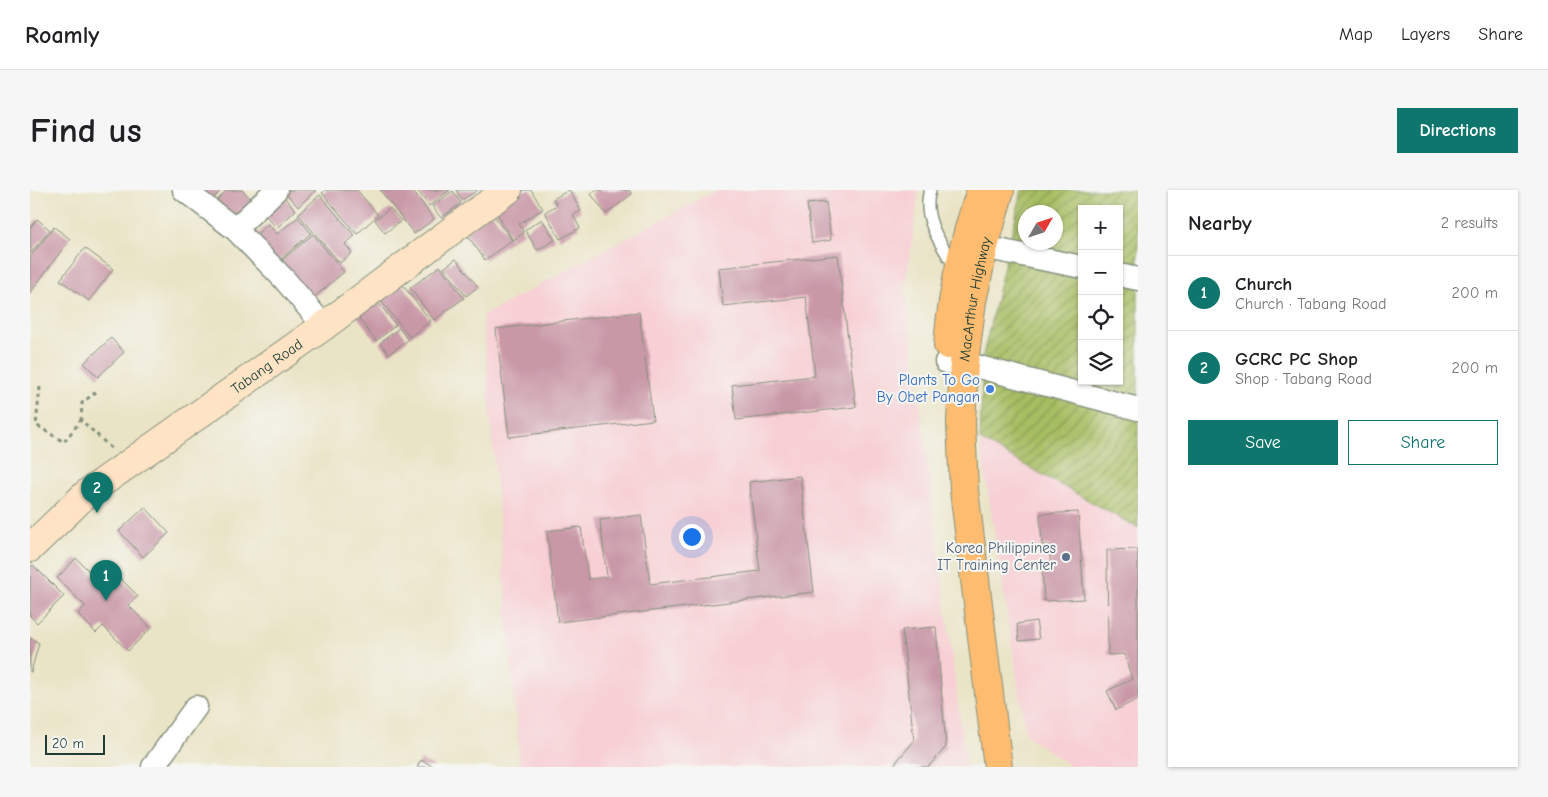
<!DOCTYPE html>
<meta charset="utf-8">
<style>
:root{--surface:#fff;--page:#f6f6f6;--text:#202124;--muted:#757577;--line:#e0e0e0;--accent:#0f766e}
body{margin:0;font-family:"Comic Neue",sans-serif;background:var(--page);color:var(--text)}
.controls{position:absolute;right:15px;top:15px;display:grid;overflow:hidden;border-radius:0px;box-shadow:0 1px 4px #0004}
.controls button{width:45px;height:45px;display:grid;place-items:center;padding:0;border:0;border-bottom:1px solid var(--line);background:var(--surface);color:var(--text);font:25px sans-serif}
.compass{position:absolute;left:988px;top:15px;width:45px;height:45px;border-radius:50%;background:var(--surface);box-shadow:0 1px 4px #0004;rotate:51deg}
.scale{position:absolute;left:15px;bottom:12px;width:60px;box-sizing:border-box;padding-left:5px;border:2px solid #1f3d34;border-top:0;font-size:14px;line-height:18px;white-space:nowrap;color:#1f3d34;-webkit-text-stroke:4px #f6f6f2;paint-order:stroke}
.you{position:absolute;left:661px;top:346px;width:18px;height:18px;margin:-12px;border:4px solid #fff;border-radius:50%;background:#1a73e8;box-shadow:0 0 0 8px #1a73e833}
.badge{display:grid;place-items:center;width:32px;height:32px;border-radius:50%;background:var(--accent);color:#fff;font-size:16px;font-weight:700}
.pin{position:absolute;translate:-50% -41px;filter:drop-shadow(0 1px 2px #0008)}
.pin::after{content:'';position:absolute;top:26px;width:18px;height:15px;background:inherit;clip-path:polygon(0 0,100% 0,50% 100%)}
.list{margin:0;padding:0;list-style:none}
h2{display:flex;justify-content:space-between;align-items:center;height:65px;margin:0;padding:0 20px;font-size:21px}
h2 small{font-size:16px;font-weight:400;color:var(--muted)}
.list li{display:grid;grid-template-columns:32px 1fr auto;gap:15px;align-items:center;box-sizing:border-box;height:75px;padding:0 20px;border-top:1px solid var(--line)}
.list b{display:block;font-size:19px;white-space:nowrap}
.list p{margin:0;font-size:16px;white-space:nowrap;color:var(--muted)}
.list em{font-size:16px;font-style:normal;color:var(--muted)}
.actions{display:flex;gap:10px;padding:15px 20px}
.actions a{flex:1;padding:11px 0;border:1px solid var(--accent);border-radius:0px;text-align:center;font-size:18px;color:var(--accent)}
.actions .main{background:var(--accent);color:#fff}
.icon{flex:none;width:28px;height:28px;fill:none;stroke:currentColor;stroke-width:2;stroke-linecap:round;stroke-linejoin:round}
.map{position:relative;flex:none;width:1108px;height:577px;overflow:hidden;border-radius:0px}
header{display:flex;align-items:center;gap:30px;box-sizing:border-box;height:70px;padding:0 25px;background:var(--surface);border-bottom:1px solid var(--line)}
header strong{font-size:24px}
nav{display:flex;gap:28px;margin-inline-start:auto;font-size:18px}
.intro{display:flex;align-items:center;justify-content:space-between;box-sizing:border-box;height:120px;padding:0 30px}
h1{margin:0;font-size:35px}
.button{padding:12px 22px;border-radius:0px;background:var(--accent);color:#fff;font-size:18px;font-weight:700}
main{display:flex;gap:30px;padding:0 30px}
aside{flex:1;background:var(--surface);border-radius:0px;box-shadow:0 1px 4px #0004}
.map>svg:first-child{display:block}
.built{fill:#f7cfd4}
.garden{fill:url(#garden-furrows);stroke:#637d4b;fill-rule:evenodd}
.building{fill:#c998a7}
.lines{fill:none;stroke-linecap:round;stroke-linejoin:round}
.lane-casing{stroke:#84907d;stroke-width:14}
.street-casing{stroke:#84907d;stroke-width:25}
.secondary-casing{stroke:#84907d;stroke-width:30}
.highway-casing{stroke:#84907d;stroke-width:30}
.path{stroke:#84907d;stroke-width:3;stroke-dasharray:4 4;stroke-linecap:butt}
.lane{stroke:#fff;stroke-width:11}
.street{stroke:#fff;stroke-width:22}
.secondary{stroke:#fee4c5;stroke-width:28}
.highway{stroke:#fdbc6f;stroke-width:28}
.shop-dot{fill:#3f7fe0;stroke:#f6f6f2;stroke-width:2}
.service-dot{fill:#5c6f8a;stroke:#f6f6f2;stroke-width:2}
.labels{text-anchor:middle;dominant-baseline:central;stroke-width:4;stroke-linejoin:round;paint-order:stroke}
.street-label{font-size:15px;fill:#1f3d34;stroke:#f6f6f2}
.shop-label{font-size:15px;fill:#366cbe;stroke:#f6f6f2;text-anchor:end}
.service-label{font-size:15px;fill:#4e5e75;stroke:#f6f6f2;text-anchor:end}
</style>
<header>
<strong>Roamly</strong>
<nav><a>Map</a><a>Layers</a><a>Share</a></nav>
</header>
<div class="intro"><h1>Find us</h1><a class="button">Directions</a></div>
<main>
<div class="map">
<svg width="1108" height="577" viewBox="0 0 1108 577">
<defs>
<pattern id="garden-furrows" width="10" height="10" patternUnits="userSpaceOnUse" patternTransform="scale(1.25)"><rect width="10" height="10" fill="#a7bd62"/><path d="M-1 1l2-2M0 10L10 0M9 11l2-2" fill="none" stroke="#879b52"/></pattern>
</defs>
<rect width="100%" height="100%" fill="#f6f6f2"/>
<filter id="ink" filterUnits="userSpaceOnUse"><feTurbulence type="fractalNoise" baseFrequency=".02" numOctaves="2"/><feDisplacementMap in="SourceGraphic" scale="10" xChannelSelector="R" yChannelSelector="G"/><feConvolveMatrix kernelMatrix="1 2 1 2 8 2 1 2 1" color-interpolation-filters="sRGB"/></filter>
<filter id="wash" filterUnits="userSpaceOnUse"><feTurbulence type="fractalNoise" baseFrequency=".0096" numOctaves="4" result="noise"/><feDisplacementMap in="SourceGraphic" scale="20" xChannelSelector="R" yChannelSelector="G"/><feGaussianBlur stdDeviation="1.12" result="paint"/><feColorMatrix in="noise" values="0 0 0 0 0 0 0 0 0 0 0 0 0 0 0 0 0 1.4 0 .05"/><feComposite in="paint" operator="in"/></filter>
<g filter="url(#wash)">
<rect width="100%" height="100%" fill="#eae4c6"/>
<path class="built" d="M 686,0 L 889,0 L 875,98 L 936,577 L 490,577 L 452,126 Z
M 950,250 L 1108,338 L 1108,577 L 1041,577 L 996,545 Z"/>
<path class="garden" d="M 992,0 L 1108,0 L 1108,338 L 950,250 L 953,165 ZM 1052,19 L 1089,19 L 1089,191 L 1052,191 ZM 996,22 L 1026,22 L 1026,52 L 996,52 Z"/>
<g id="blocks">
<path class="building" d="M 172,0 L 188,0 L 190,2 L 178,13 Z
M 197,0 L 212,0 L 226,14 L 204,35 L 183,14 Z
M 253,0 L 286,0 L 268,17 Z
M 296,0 L 327,0 L 348,25 L 327,44 L 292,3 Z
M 350,0 L 382,0 L 404,29 L 384,44 Z
M 387,0 L 420,0 L 399,16 Z
M 426,0 L 448,0 L 432,10 Z
M 494,0 L 501,0 L 513,19 L 489,34 L 494,43 L 483,50 L 464,19 Z
M 539,0 L 551,21 L 543,25 L 550,38 L 530,49 L 515,22 L 527,15 L 523,9 Z
M 566,0 L 599,0 L 602,4 L 576,24 L 561,4 Z
M 248,1 L 266,20 L 247,38 L 229,19 Z
M 423,1 L 431,13 L 411,28 L 402,16 Z
M 290,5 L 325,46 L 315,54 L 322,63 L 310,73 L 268,24 Z
M 796,12 L 801,50 L 782,53 L 777,14 Z
M 360,18 L 371,31 L 355,43 L 345,30 Z
M 461,22 L 482,50 L 455,70 L 435,42 Z
M 268,27 L 281,43 L 243,76 L 220,50 L 238,34 L 247,44 Z
M 7,29 L 20,40 L 0,64 L 0,38 Z
M 512,29 L 525,50 L 507,60 L 495,40 Z
M 24,37 L 40,49 L 0,103 L 0,67 Z
M 283,44 L 314,82 L 282,109 L 251,71 Z
M 55,58 L 83,79 L 59,111 L 30,90 Z
M 808,65 L 826,217 L 706,230 L 702,195 L 785,186 L 776,107 L 693,116 L 689,78 Z
M 426,69 L 448,97 L 436,106 L 414,78 Z
M 410,76 L 434,108 L 404,130 L 380,98 Z
M 367,88 L 401,131 L 380,147 L 346,105 Z
M 343,106 L 366,135 L 346,151 L 323,121 Z
M 609,122 L 623,230 L 479,247 L 466,139 Z
M 369,138 L 378,150 L 359,164 L 350,153 Z
M 81,148 L 94,162 L 68,187 L 54,173 Z
M 770,286 L 784,402 L 528,432 L 517,341 L 551,337 L 558,389 L 577,387 L 570,330 L 611,325 L 620,394 L 730,381 L 719,292 Z
M 115,317 L 139,343 L 113,367 L 89,341 Z
M 1048,322 L 1054,409 L 1014,411 L 1012,378 L 1021,378 L 1019,355 L 1012,355 L 1010,324 Z
M 1108,359 L 1108,509 L 1086,520 L 1077,501 L 1102,489 L 1094,464 L 1078,465 L 1077,360 Z
M 46,368 L 74,396 L 86,384 L 108,406 L 98,415 L 121,438 L 98,461 L 73,436 L 66,443 L 48,424 L 55,416 L 27,388 Z
M 3,375 L 34,406 L 7,433 L 0,426 L 0,377 Z
M 1006,431 L 1009,449 L 989,451 L 987,434 Z
M 906,437 L 916,557 L 898,577 L 862,577 L 884,551 L 872,440 Z
M 0,448 L 9,453 L 1,482 L 0,482 Z
M 391,570 L 405,577 L 387,577 Z"/>
</g>
</g>
<g filter="url(#ink)">
<use href="#blocks" fill-opacity="0" stroke="#84907d" stroke-width="1"/>
<g class="lines">
<defs>
<path id="lane" d="M 900,0 C 891,28 912,56 926,78"/>
<path id="street" d="M 154,0 L 205,39 L 254,89 L 294,136
M 205,39 L 246,0
M 938,54 L 1052,77
M 1089,85 L 1108,89
M 916,172 L 934,173 L 1108,219
M 123,577 L 166,517"/>
<g id="secondary">
<path id="s1" d="M 0,358 L 56,304 L 294,136 L 449,20 L 478,0"/>
</g>
<g id="highway">
<path d="M 918,155 C 922,101 934,50 951,0"/>
<path id="s2" d="M 968,577 L 934,300 L 931,233 L 934,173 L 942,111 L 954,57 L 970,0"/>
</g>
</defs>
<use href="#lane" class="lane-casing"/>
<use href="#street" class="street-casing"/>
<use href="#secondary" class="secondary-casing"/>
<use href="#highway" class="highway-casing"/>
<path class="path" d="M 10,197 L 6,235 L 34,252 L 51,230
M 66,202 L 52,213 L 51,230 L 81,258"/>
<use href="#lane" class="lane"/>
<use href="#street" class="street"/>
<use href="#secondary" class="secondary"/>
<use href="#highway" class="highway"/>
</g>
</g>
<circle class="shop-dot" cx="960" cy="199" r="5"/>
<circle class="service-dot" cx="1036" cy="367" r="5"/>
<g class="labels">
<g class="street-label">
<text stroke="none"><textPath href="#s2" startOffset="471">MacArthur Highway</textPath></text>
<text stroke="none"><textPath href="#s1" startOffset="299">Tabang Road</textPath></text>
</g>
<g class="shop-label">
<text x="950" y="190">Plants To Go<tspan x="950" dy="17">By Obet Pangan</tspan></text>
</g>
<g class="service-label">
<text x="1026" y="358">Korea Philippines<tspan x="1026" dy="17">IT Training Center</tspan></text>
</g>
</g>
</svg>
<div class="controls">
<button>+</button>
<button>−</button>
<button><svg class="icon" aria-label="locate" viewBox="0 0 24 24"><circle cx="12" cy="12" r="6"/><path d="M12 2v4M12 18v4M2 12h4M18 12h4"/></svg></button>
<button><svg class="icon" aria-label="layers" viewBox="0 0 24 24"><path d="M12 4l9 5-9 5-9-5zM3 14l9 5 9-5"/></svg></button>
</div>
<svg class="compass" viewBox="-18 -18 36 36"><path d="M0-13l5 13h-10z" fill="#e53935"/><path d="M0 13l5-13h-10z" fill="#757577"/></svg>
<div class="scale">20 m</div>
<div class="you"></div>
<div class="pin badge" style="left:76px;top:411px">1</div>
<div class="pin badge" style="left:67px;top:323px">2</div>
</div>
<aside>
<h2>Nearby<small>2 results</small></h2>
<ul class="list">
<li><span class="badge">1</span><div><b>Church</b><p>Church · Tabang Road</p></div><em>200 m</em></li>
<li><span class="badge">2</span><div><b>GCRC PC Shop</b><p>Shop · Tabang Road</p></div><em>200 m</em></li>
</ul>
<div class="actions"><a class="main">Save</a><a>Share</a></div>
</aside>
</main>
